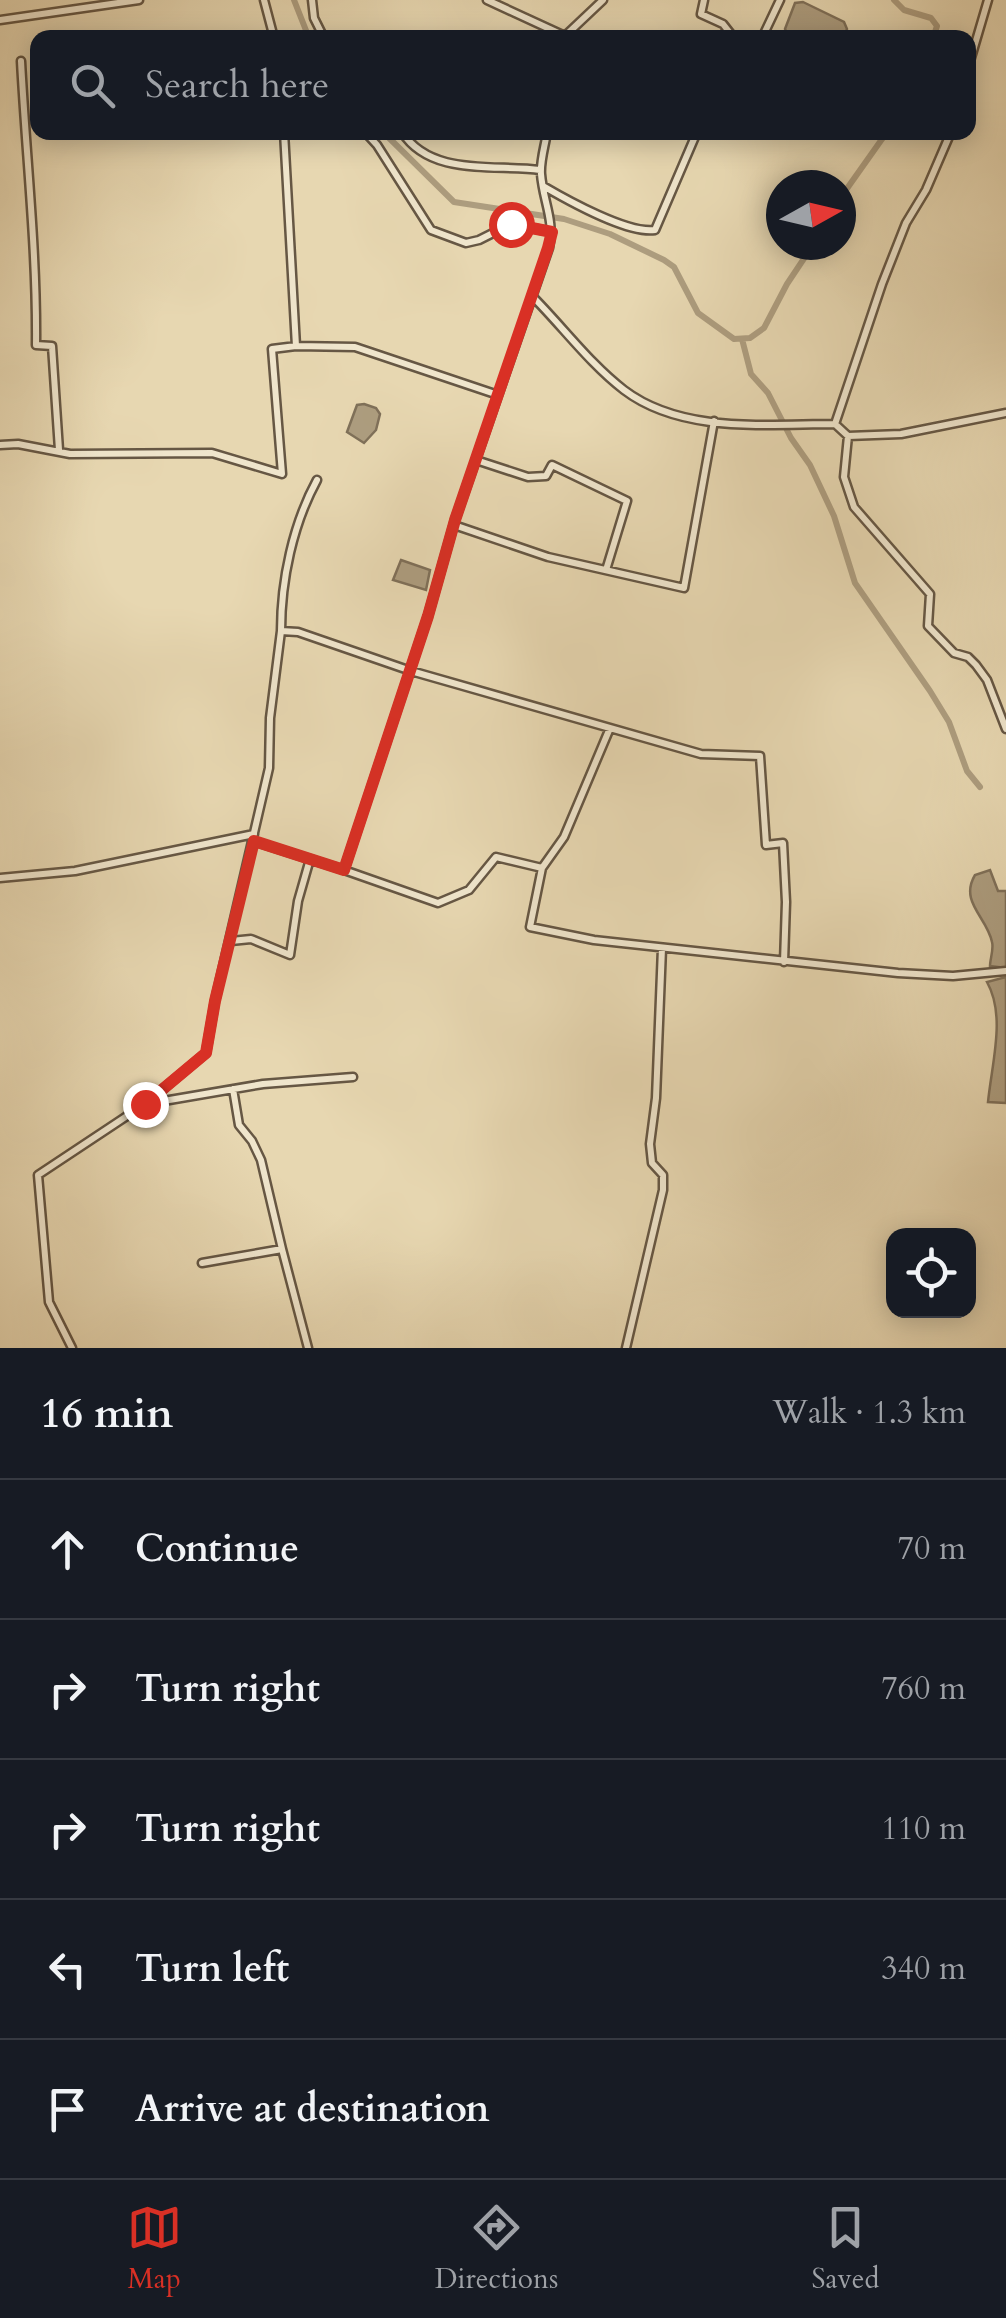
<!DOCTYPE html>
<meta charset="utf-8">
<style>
:root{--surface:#171b24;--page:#20242c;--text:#f1f3f6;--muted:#9ea1a6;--line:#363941;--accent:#d93025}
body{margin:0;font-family:Cardo,serif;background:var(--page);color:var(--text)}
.controls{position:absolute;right:30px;bottom:30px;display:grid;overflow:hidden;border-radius:20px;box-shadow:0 5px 25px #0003}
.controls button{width:90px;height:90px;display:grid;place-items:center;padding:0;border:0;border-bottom:2px solid var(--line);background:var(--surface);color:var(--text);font:50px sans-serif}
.compass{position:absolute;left:766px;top:170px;width:90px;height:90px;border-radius:50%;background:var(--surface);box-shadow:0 5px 25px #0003;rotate:82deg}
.stop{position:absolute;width:30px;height:30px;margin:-22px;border:8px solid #d93025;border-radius:50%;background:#fff}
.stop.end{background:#d93025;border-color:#fff;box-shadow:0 2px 10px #0008}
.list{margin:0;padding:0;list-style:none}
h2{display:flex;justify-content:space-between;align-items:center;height:130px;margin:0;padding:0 40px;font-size:42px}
h2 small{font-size:32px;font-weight:400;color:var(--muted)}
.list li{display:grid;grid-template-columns:65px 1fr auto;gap:30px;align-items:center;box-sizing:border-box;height:140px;padding:0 40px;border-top:2px solid var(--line)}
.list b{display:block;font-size:38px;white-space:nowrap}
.list em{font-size:32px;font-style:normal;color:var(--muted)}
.icon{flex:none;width:55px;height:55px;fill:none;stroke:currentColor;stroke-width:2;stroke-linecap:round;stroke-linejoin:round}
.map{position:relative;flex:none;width:1006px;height:1348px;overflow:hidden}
.search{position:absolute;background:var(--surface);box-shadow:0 5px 25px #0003;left:30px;right:30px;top:30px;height:110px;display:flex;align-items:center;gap:25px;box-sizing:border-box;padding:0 35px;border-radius:20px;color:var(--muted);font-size:38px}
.sheet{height:830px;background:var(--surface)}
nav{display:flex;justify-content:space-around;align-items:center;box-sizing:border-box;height:140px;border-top:2px solid var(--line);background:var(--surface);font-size:28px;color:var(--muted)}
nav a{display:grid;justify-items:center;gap:5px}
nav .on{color:var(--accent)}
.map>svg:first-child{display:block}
.water{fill:#ad9d7f;stroke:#7f7059;stroke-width:2.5}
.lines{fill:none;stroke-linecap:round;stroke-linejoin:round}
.canal{stroke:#ad9d7f;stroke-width:6}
.minor-casing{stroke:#665744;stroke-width:11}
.minor{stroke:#efe5cc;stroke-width:6}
.route{stroke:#d93025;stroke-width:12}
</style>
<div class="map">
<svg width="1006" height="1348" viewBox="0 0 1006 1348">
<rect width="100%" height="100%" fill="#e7d7b1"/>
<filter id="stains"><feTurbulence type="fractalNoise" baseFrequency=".002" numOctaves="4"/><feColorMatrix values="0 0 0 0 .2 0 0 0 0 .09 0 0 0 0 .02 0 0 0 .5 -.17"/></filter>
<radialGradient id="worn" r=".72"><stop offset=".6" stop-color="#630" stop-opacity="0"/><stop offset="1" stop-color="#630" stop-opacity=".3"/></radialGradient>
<path class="water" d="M 803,2 L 844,22 L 847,29 L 844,37 L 789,37 L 785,29 L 795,3 Z
M 364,404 L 376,408 L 380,414 L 376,430 L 364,443 L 347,432 L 357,405 Z
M 401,560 L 430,570 L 426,590 L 393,580 Z
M 990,870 L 998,891 L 1006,891 L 1006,968 L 990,966 C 990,959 994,949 992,942 C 987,917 959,902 975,875 Z
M 1006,977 L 1006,1103 L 988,1102 C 992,1062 1006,1016 987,982 Z"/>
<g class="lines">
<path class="canal" d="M 294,0 L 309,38
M 894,0 L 904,10 L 931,18 L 937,26 L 933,38
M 383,132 L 454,202 L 564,219 L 610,234 L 664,260 L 674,267 L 698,313 L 734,339 L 750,338 L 764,328 L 787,284 L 813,245
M 841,197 L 887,132
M 742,339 L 751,374 L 768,393 L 791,438 L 810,465 L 834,516 L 855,583 L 930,691 L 949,722 L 967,771 L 980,787"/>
<defs>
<path id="minor" d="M 264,0 L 274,38
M 312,0 L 314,18 L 324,38
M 487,0 L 565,36
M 704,0 L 701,14 L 723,24 L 734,38
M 0,20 L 139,0
M 565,36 L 603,0
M 762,38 L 780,0
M 21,61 C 26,156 37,250 36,345 L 52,346 L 59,450
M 968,68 L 988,0
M 365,132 L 377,145 L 431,230 L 466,243 L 479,240 L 511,224 L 552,232
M 402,132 C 431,177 495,164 540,170
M 547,132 C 545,146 540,161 541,174 C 543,201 555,220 549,248 L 455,520 L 428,616 L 344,870 L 438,903 L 469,890 L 496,857 L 542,868 L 530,927 L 594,940 L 898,973 L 953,976 L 1006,971
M 951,132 L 926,190 L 906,223 L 882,284 L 835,424 L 848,436 L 901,434 L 1006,413
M 543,186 C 567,200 628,234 655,230 L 697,132
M 532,296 C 562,326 590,364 624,390 C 682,434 767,424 835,424
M 296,346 L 355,347 L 498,395
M 848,436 L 844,477 L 854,507 L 930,594 L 928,626 L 954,653 L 968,657 L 976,665 L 987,680 L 1006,729
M 0,445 L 18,444 L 70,454 L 212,453 L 282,474 L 272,349 L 296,346 L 284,132
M 476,460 L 528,477 L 546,476 L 552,465 L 627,501 L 606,570
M 454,525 L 548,557 L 684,588 L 714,421
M 281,631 C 281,580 293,524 317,480
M 253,841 L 344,870
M 542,868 L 564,837 L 610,728
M 0,878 L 75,871 L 254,834
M 231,941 L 251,939 L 290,955 L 298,901 L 310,859
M 233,1089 L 239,1125 L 252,1141 L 261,1160 L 282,1249
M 146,1104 L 263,1084 L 353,1077
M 202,1263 L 282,1249 L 308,1348
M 72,1348 L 49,1302 L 38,1175 L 145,1104 L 206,1053 L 215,1001 L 269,768 L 270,718 L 281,631 L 298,632 L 411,671 L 701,754 L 760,756 L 766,845 L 783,843 L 786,902 L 784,962
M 626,1348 L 663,1190 L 663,1175 L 652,1163 L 650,1144 L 656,1098 L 662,948"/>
</defs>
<use href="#minor" class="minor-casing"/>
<use href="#minor" class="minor"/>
</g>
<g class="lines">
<path class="route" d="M 145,1104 L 206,1053 L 215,1001 L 254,841 L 344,870 L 428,616 L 455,520 L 548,248 L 552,232 L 511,224"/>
</g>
<rect width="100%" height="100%" filter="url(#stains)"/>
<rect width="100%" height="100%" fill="url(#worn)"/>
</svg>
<div class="controls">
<button><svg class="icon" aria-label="locate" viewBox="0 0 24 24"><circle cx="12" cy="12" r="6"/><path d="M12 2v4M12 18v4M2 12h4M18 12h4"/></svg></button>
</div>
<svg class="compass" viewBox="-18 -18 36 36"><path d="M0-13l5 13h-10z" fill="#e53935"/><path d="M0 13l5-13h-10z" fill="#9ea1a6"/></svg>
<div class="stop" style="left:511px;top:224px"></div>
<div class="stop end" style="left:145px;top:1104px"></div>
<div class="search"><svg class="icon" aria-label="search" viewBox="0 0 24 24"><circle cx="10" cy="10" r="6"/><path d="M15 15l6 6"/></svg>Search here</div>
</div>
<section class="sheet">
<h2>16 min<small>Walk · 1.3 km</small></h2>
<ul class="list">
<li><svg class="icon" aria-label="ahead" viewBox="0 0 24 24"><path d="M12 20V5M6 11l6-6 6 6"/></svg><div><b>Continue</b></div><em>70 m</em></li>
<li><svg class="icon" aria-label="right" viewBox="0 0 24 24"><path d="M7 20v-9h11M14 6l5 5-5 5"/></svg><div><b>Turn right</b></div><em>760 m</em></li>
<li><svg class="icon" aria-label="right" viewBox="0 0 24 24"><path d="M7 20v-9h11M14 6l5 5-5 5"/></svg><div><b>Turn right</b></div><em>110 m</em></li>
<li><svg class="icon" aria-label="left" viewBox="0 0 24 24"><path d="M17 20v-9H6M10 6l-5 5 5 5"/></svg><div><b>Turn left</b></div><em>340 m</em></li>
<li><svg class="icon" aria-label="arrive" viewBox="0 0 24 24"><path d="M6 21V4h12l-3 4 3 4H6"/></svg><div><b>Arrive at destination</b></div></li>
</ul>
</section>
<nav>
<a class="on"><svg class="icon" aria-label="map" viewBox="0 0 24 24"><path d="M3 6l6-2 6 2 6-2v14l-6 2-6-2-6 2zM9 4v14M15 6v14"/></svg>Map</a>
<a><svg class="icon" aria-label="directions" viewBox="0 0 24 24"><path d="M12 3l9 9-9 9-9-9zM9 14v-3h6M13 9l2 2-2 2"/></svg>Directions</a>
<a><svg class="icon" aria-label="saved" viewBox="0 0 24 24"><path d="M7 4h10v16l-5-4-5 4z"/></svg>Saved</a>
</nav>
